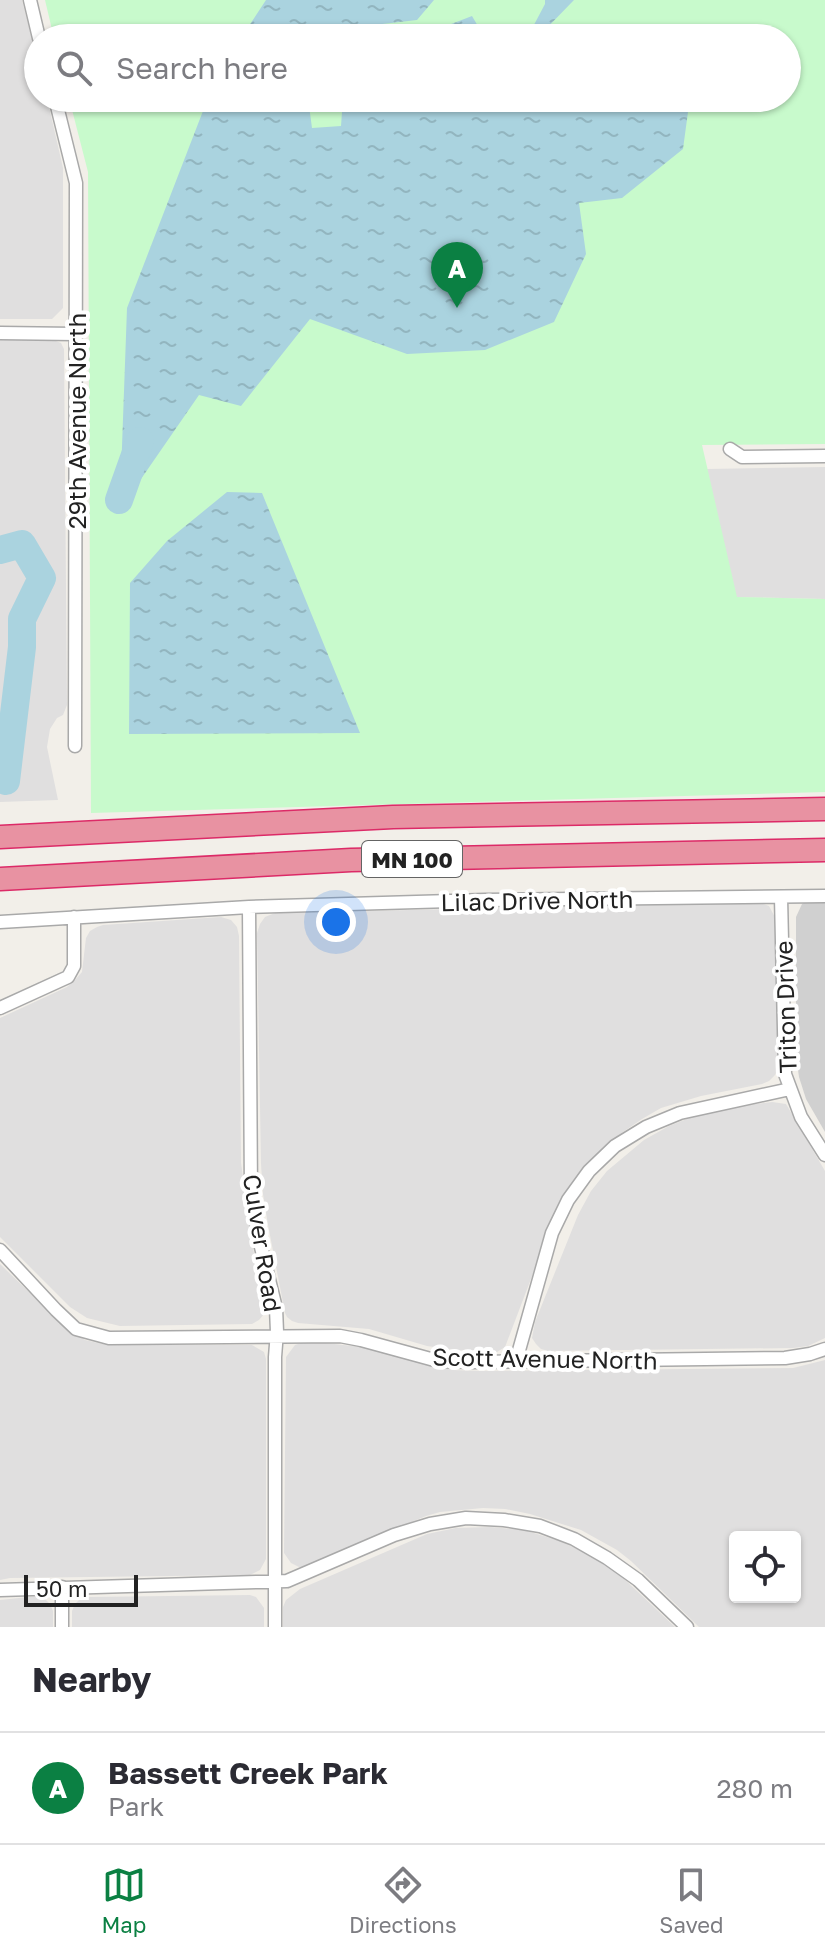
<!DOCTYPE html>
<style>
:root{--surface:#fff;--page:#f2f2f3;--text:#2b2b33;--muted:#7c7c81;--line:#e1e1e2;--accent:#0b8043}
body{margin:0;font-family:"Golos Text",sans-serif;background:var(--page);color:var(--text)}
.controls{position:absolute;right:24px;bottom:24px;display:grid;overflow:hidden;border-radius:8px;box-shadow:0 2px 6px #0004}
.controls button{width:72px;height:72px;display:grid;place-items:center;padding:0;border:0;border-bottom:2px solid var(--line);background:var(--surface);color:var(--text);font:40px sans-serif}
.scale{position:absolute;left:24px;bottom:20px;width:114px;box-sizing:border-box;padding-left:8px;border:4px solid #222;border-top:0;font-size:22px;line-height:28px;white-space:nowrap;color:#222;-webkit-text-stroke:6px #fff;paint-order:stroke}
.you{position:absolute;left:336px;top:922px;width:28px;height:28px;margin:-20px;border:6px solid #fff;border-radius:50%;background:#1a73e8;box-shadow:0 0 0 12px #1a73e833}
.badge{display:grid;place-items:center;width:52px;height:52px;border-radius:50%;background:var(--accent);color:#fff;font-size:26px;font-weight:700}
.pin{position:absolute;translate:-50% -66px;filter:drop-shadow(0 2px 4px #0008)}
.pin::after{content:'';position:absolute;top:42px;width:28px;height:24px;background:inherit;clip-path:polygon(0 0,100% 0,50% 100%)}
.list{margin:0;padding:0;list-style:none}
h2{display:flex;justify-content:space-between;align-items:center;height:104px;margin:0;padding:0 32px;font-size:34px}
h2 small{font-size:26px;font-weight:400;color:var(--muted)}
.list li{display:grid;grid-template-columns:52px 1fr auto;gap:24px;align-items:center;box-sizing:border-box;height:112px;padding:0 32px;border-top:2px solid var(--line)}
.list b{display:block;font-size:30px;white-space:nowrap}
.list p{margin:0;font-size:26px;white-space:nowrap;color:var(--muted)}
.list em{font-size:26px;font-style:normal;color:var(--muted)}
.icon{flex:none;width:44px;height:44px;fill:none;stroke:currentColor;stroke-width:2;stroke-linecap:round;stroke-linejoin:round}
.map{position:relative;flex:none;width:825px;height:1627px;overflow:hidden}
.search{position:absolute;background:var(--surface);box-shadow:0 2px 6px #0004;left:24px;right:24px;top:24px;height:88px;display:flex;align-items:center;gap:20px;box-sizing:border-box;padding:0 28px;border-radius:44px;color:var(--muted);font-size:30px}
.sheet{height:216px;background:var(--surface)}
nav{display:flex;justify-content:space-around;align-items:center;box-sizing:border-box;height:112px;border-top:2px solid var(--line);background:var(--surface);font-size:22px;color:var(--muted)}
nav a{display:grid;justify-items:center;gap:4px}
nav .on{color:var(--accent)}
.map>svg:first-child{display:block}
.residential{fill:#e0dfdf;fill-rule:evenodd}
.religious{fill:#d0d0d0}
.park{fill:#c8facc}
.water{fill:url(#water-ripples)}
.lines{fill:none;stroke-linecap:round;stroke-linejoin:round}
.river{stroke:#aad3df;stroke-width:28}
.minor-casing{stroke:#a9a9a9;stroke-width:15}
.motorway-casing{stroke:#dc2a67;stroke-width:25}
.minor{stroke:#fff;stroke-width:12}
.motorway{stroke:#e892a2;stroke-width:22}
.labels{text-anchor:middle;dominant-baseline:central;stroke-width:8;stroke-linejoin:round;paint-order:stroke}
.shield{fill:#fff;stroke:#646464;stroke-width:2}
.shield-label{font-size:22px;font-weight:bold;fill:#222}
.street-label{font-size:24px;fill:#222;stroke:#fff}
</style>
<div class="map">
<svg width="825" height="1627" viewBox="0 0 825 1627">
<defs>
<pattern id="water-ripples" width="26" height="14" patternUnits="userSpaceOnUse" patternTransform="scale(2)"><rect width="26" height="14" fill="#aad3df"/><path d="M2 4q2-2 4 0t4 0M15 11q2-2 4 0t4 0" fill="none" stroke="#92b5bf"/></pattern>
</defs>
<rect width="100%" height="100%" fill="#f2efe9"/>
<path class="residential" d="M 0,0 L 22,0 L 38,63 L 38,98 L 47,98 L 63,168 L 63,308 L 52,319 L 0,319 Z
M 0,339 L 51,339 L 61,343 L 64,349 L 67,705 L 63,715 L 57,718 L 50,729 L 47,747 L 58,800 L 0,802 Z
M 825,467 L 825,599 L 736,597 L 707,469 Z
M 758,902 L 769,906 L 778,923 L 778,1068 L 775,1075 L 769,1081 L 762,1084 L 701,1096 L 661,1108 L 642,1119 L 623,1132 L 589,1163 L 542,1250 L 505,1347 L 497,1352 L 456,1350 L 427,1346 L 369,1329 L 298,1323 L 292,1321 L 287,1317 L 285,1313 L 268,1225 L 263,1194 L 261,1164 L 257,933 L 260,924 L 265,917 L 275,913 Z
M 221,917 L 231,920 L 237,927 L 239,936 L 241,1163 L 255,1261 L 264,1306 L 264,1314 L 259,1320 L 252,1324 L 120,1326 L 87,1318 L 70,1307 L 0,1237 L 0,1018 L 67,987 L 75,980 L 82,972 L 86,938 L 90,931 L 97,927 L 103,925 Z
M 772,1102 L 786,1104 L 789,1109 L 825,1171 L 825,1338 L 808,1346 L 793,1348 L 548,1351 L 541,1349 L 536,1344 L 532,1338 L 535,1322 L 578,1215 L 591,1191 L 607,1171 L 644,1140 L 669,1126 L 697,1115 L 730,1107 Z
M 0,1264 L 60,1322 L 85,1340 L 107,1345 L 252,1345 L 264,1352 L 266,1359 L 266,1559 L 260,1570 L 250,1575 L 10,1578 L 0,1580 Z
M 317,1342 L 361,1347 L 453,1370 L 480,1371 L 793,1368 L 825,1360 L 825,1627 L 699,1627 L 631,1561 L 617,1550 L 581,1530 L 530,1514 L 505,1509 L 483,1508 L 440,1512 L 426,1516 L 305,1567 L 299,1567 L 291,1563 L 284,1553 L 286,1357 L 295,1345 L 301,1343 ZM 735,1537 L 795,1537 L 795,1597 L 735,1597 Z
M 490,1527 L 524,1530 L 560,1541 L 596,1558 L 619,1574 L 675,1627 L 283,1627 L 283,1607 L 286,1600 L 300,1589 L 427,1534 L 456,1528 Z
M 250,1595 L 256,1597 L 264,1608 L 264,1627 L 72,1627 L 72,1611 L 75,1604 L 81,1598 L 87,1597 Z
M 38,1596 L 45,1599 L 50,1604 L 53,1611 L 53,1627 L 0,1627 L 0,1600 Z"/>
<path class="religious" d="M 825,900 L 825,1132 L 806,1099 L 799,1077 L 796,1055 L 796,917 L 802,904 L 807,901 Z"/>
<path class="park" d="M 45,0 L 825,0 L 825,444 L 702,445 L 737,597 L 825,599 L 825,792 L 91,813 L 88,172 L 69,98 L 787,98 L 787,38 L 54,38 Z"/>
<path class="water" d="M 266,0 L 434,0 L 417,20 L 339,29 L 344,38 L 241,38 Z
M 545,0 L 574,0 L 541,34 L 542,38 L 527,38 L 545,4 Z
M 472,16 L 485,38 L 415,38 Z
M 208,98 L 308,98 L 312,128 L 341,126 L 343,98 L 677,98 L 688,112 L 683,149 L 622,198 L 579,203 L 586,254 L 554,322 L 485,350 L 407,354 L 310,319 L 241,406 L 199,395 L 141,479 L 121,474 L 127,308 Z
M 227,492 L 262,493 L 360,733 L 129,734 L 130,583 L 167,541 Z"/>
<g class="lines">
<path class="river" d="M 119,500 L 140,441
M 0,550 L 22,544 L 42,578 L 22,619 L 22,647 L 6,781"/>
<defs>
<path id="minor" d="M 30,0 L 39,38
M 55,98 L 76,183 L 75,746
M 0,333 L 75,334
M 730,449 L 742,457 L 825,456
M 781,897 L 785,1074 L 801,1117 L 825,1155
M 249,907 L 251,1194 L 259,1239 L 276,1308 L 277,1332 L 275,1357 L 275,1627
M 0,922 L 249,907 L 485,900 L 825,896
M 0,1008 L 68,977 L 74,966 L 74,917
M 0,1250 L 56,1310 L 76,1329 L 109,1338 L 340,1336 L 361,1340 L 438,1361 L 472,1362 L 785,1358 L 810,1354 L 825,1349
M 516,1361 L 552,1233 L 568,1200 L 589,1171 L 615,1146 L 646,1127 L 680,1113 L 790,1089
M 62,1587 L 62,1627
M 0,1590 L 287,1581 L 394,1535 L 430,1524 L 466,1518 L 504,1520 L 540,1526 L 574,1539 L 607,1558 L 638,1580 L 687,1627"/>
<path id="motorway" d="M 0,837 L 393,817 L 825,809
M 0,879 L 351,860 L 825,850"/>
</defs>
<use href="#minor" class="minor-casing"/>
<use href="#motorway" class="motorway-casing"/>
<use href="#minor" class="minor"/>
<use href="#motorway" class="motorway"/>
</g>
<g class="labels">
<rect class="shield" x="362" y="841" width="100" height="36" rx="6"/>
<g class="shield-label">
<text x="412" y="859">MN 100</text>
</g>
<g class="street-label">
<text transform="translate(76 421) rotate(-90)">29th Avenue North</text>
<text transform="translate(537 900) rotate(-1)">Lilac Drive North</text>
<text transform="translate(785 1007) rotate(-92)">Triton Drive</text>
<text transform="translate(263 1243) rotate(81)">Culver Road</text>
<text transform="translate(545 1358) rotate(1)">Scott Avenue North</text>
</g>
</g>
</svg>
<div class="controls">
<button><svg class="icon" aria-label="locate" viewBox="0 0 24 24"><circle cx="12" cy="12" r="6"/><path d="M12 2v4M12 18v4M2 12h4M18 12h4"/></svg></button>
</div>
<div class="scale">50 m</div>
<div class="you"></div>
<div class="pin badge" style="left:457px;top:308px">A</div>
<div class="search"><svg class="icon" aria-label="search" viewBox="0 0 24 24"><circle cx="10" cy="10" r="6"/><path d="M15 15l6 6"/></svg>Search here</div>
</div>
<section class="sheet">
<h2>Nearby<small></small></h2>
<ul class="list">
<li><span class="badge">A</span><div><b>Bassett Creek Park</b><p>Park</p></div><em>280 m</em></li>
</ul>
</section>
<nav>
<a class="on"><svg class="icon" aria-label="map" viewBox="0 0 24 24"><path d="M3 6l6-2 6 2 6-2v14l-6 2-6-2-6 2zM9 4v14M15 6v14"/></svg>Map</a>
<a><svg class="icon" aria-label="directions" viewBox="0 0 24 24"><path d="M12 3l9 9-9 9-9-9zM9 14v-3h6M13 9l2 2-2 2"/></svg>Directions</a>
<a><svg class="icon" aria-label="saved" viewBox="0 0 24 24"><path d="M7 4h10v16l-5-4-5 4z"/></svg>Saved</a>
</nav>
